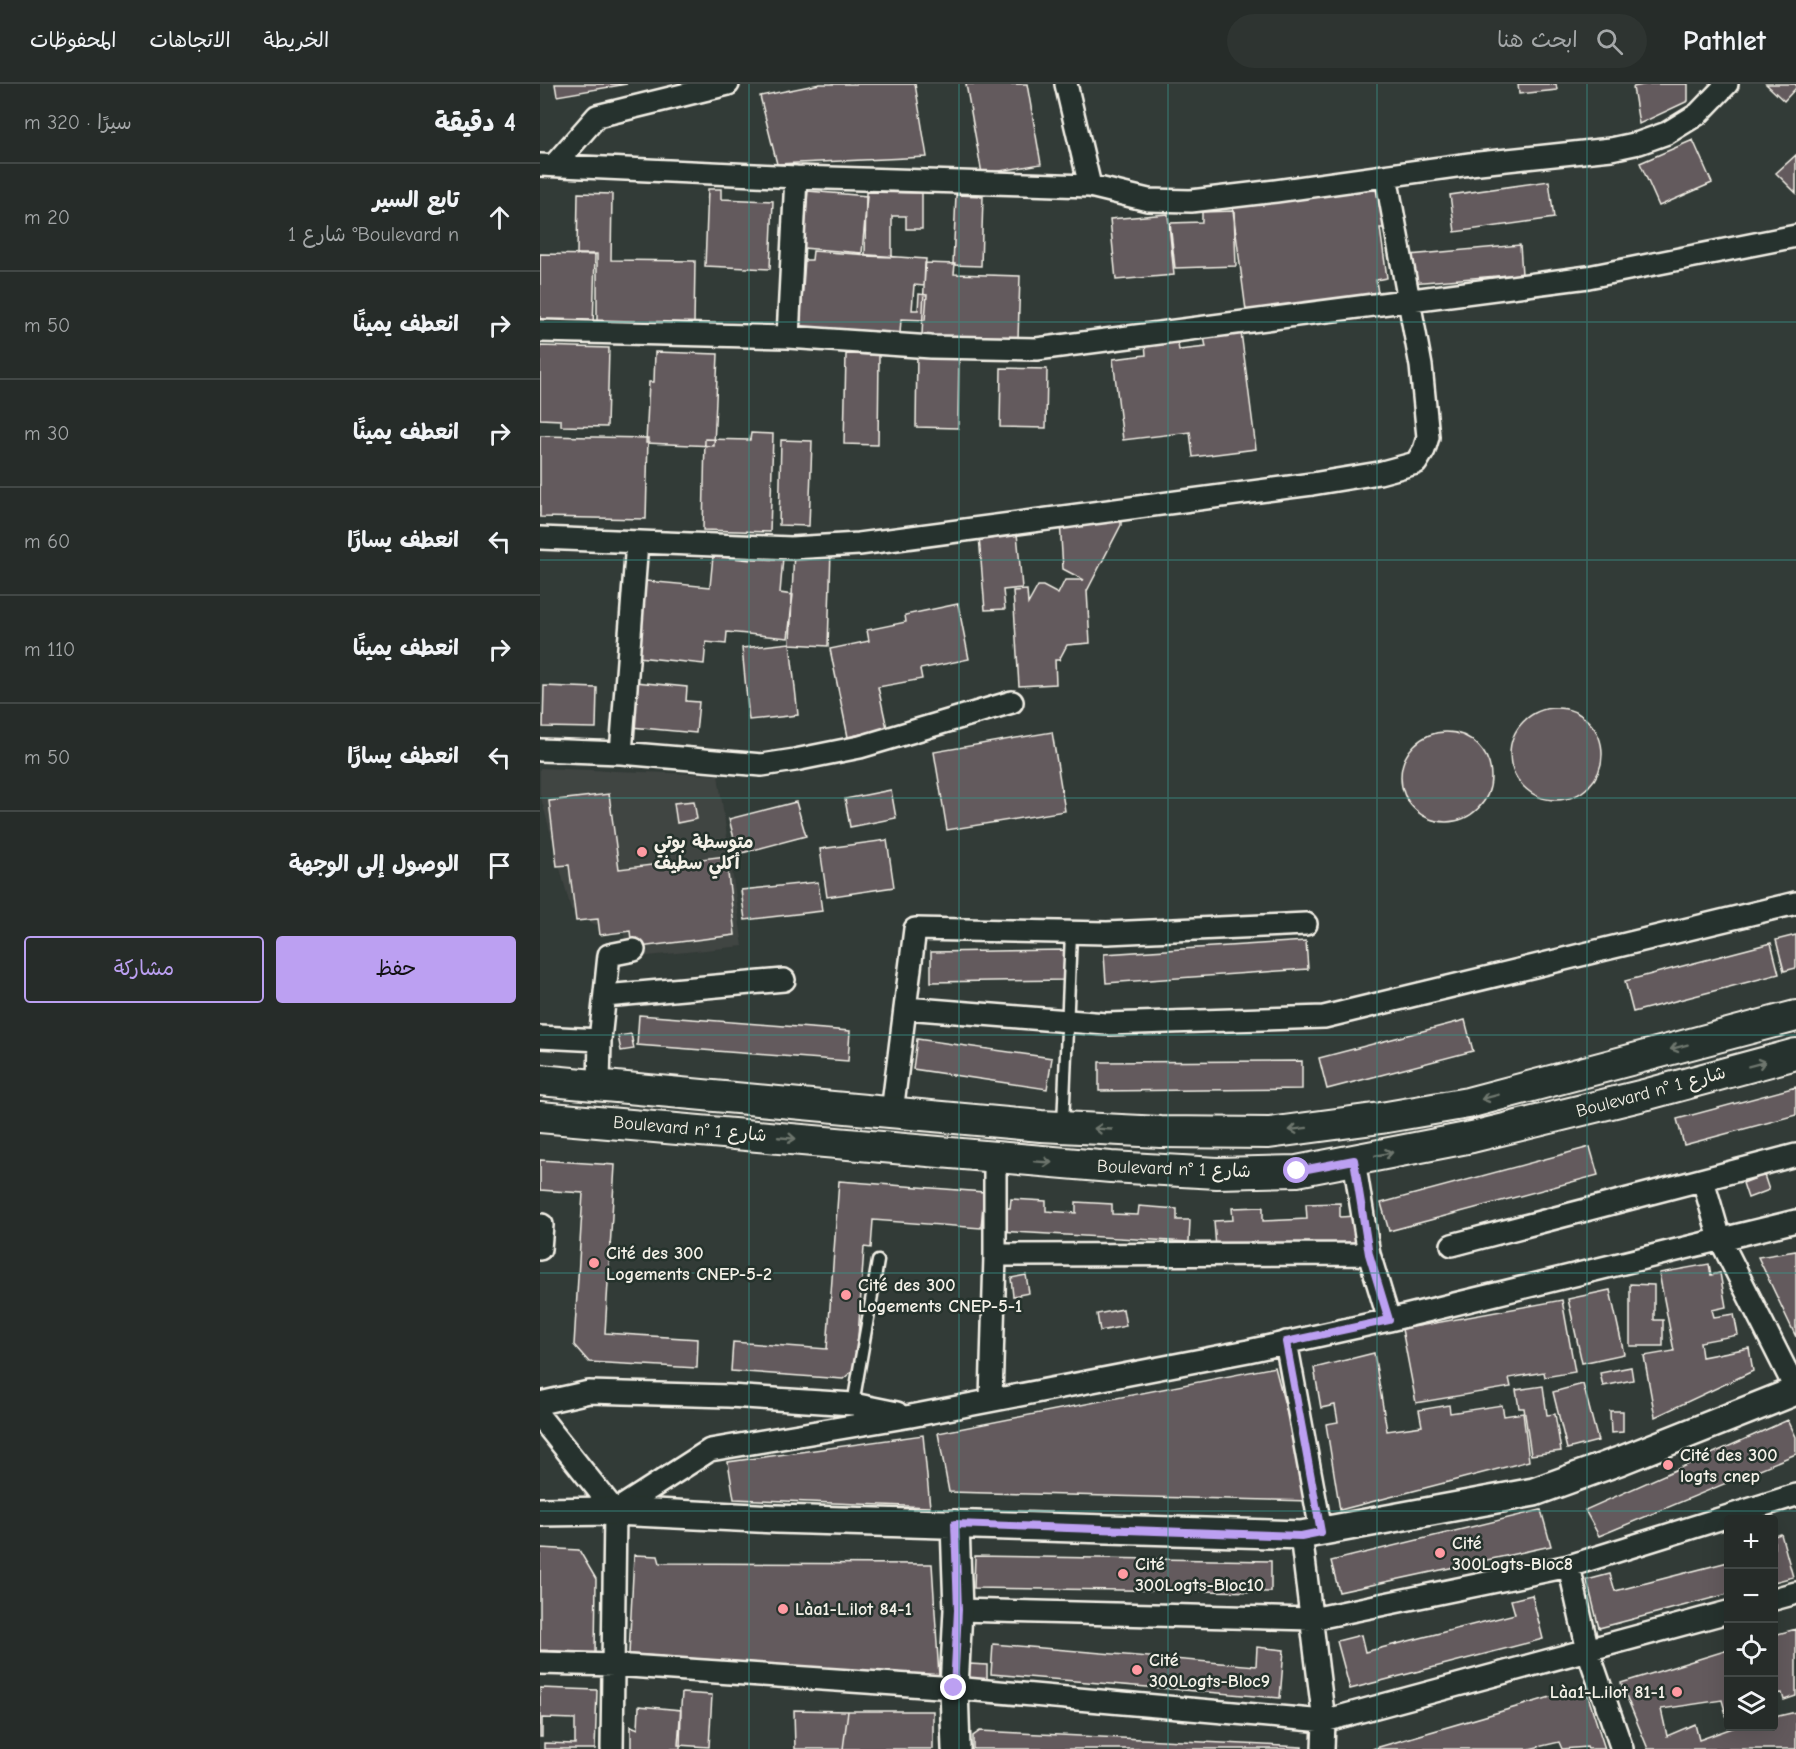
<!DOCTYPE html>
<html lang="ar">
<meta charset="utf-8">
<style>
:root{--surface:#262c29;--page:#2e3431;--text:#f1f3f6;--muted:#a4a7a8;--line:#424846;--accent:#bca0f2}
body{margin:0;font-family:"Comic Neue","Playpen Sans Arabic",sans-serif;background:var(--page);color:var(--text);direction:rtl}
.controls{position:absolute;right:18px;bottom:18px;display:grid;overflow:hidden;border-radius:6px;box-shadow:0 6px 24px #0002}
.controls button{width:54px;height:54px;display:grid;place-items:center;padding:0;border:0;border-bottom:2px solid var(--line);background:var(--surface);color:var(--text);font:30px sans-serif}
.stop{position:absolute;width:18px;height:18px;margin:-14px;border:4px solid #bca0f2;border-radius:50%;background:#fff}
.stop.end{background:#bca0f2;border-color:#fff;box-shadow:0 2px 6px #0008}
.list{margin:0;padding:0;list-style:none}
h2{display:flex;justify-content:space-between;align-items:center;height:78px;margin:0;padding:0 24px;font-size:26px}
h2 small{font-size:20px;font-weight:400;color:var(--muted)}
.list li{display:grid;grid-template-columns:39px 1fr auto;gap:18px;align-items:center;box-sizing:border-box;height:108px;padding:0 24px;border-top:2px solid var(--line)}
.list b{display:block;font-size:22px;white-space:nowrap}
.list p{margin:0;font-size:20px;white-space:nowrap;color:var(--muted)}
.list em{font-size:20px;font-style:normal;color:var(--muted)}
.actions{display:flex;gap:12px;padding:18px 24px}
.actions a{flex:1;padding:14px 0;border:2px solid var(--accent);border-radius:6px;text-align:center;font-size:21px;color:var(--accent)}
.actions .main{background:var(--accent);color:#111}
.icon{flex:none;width:33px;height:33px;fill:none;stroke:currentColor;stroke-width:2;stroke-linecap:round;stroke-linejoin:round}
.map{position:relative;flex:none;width:1256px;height:1665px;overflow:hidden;direction:ltr}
header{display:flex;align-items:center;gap:36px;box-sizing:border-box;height:84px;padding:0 30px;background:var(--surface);border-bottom:2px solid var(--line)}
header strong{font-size:28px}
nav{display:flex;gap:33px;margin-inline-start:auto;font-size:21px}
.search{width:420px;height:54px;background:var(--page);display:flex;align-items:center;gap:15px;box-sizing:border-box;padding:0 21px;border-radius:33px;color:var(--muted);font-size:22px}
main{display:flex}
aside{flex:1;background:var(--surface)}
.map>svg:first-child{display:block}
.built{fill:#414442}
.building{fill:#645a5d;stroke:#f4f1e8;stroke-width:1.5}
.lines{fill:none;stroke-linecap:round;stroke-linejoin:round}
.service-casing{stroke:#f4f1e8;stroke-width:15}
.minor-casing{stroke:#f4f1e8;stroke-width:26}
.tertiary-casing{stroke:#f4f1e8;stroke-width:32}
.secondary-casing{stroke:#f4f1e8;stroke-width:34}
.service{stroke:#26332d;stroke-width:10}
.minor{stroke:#26332d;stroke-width:21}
.tertiary{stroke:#26332d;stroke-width:27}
.secondary{stroke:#26332d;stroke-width:30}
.oneway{stroke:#6e766e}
.route{stroke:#bca0f2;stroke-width:8}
.grid{fill:none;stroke:#3d8f86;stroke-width:1.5;stroke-opacity:0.55}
.poi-dot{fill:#ff9aa2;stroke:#26332d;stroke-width:2}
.labels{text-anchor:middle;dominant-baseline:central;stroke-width:5;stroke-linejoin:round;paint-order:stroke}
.poi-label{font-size:18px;font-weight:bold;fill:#f4f1e8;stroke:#26332d;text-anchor:start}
.street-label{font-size:18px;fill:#f4f1e8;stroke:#26332d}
</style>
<header>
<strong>Pathlet</strong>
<div class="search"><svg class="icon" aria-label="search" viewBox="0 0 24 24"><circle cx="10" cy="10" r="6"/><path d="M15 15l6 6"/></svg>ابحث هنا</div>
<nav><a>الخريطة</a><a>الاتجاهات</a><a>المحفوظات</a></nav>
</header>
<main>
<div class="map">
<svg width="1256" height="1665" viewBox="0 0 1256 1665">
<rect width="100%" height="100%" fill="#323b37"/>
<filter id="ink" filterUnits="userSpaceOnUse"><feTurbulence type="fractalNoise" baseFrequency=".0167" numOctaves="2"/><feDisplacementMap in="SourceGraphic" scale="12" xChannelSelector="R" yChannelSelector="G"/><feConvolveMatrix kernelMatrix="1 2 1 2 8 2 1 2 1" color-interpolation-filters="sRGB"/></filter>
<g filter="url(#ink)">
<path class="built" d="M 0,684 L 178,691 L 203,862 L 89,874 L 83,846 L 68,845 L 46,837 L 31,825 L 0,710 Z"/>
<path class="building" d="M 15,0 L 87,0 L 17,12 Z
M 280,0 L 375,0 L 387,73 L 237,80 L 220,12 Z
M 426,0 L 487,0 L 501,80 L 442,90 Z
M 978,0 L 1016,0 L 1017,6 L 979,10 Z
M 1108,0 L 1148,0 L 1148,17 L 1099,40 L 1093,3 Z
M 1226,0 L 1256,0 L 1256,4 L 1244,17 Z
M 1153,56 L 1172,99 L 1119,122 L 1100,79 Z
M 1256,71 L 1256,109 L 1236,89 Z
M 1009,97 L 1014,134 L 915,148 L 910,111 Z
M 840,99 L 846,144 L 840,144 L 847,194 L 836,196 L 838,209 L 811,213 L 812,220 L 707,234 L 692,119 Z
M 168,105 L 181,105 L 181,115 L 233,117 L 230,185 L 165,182 Z
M 268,107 L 327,112 L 322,169 L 263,164 Z
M 326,108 L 382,109 L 382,145 L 366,145 L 366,132 L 352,132 L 352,173 L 325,172 Z
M 38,109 L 72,110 L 71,176 L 155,177 L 154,241 L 57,239 L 57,170 L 37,170 Z
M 416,111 L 443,112 L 441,182 L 413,181 Z
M 694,127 L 696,182 L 635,184 L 630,139 L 662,138 L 662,128 Z
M 628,130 L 634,191 L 576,196 L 570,135 Z
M 980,161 L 982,190 L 871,199 L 869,171 Z
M 273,167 L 386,175 L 384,202 L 374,201 L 372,226 L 378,226 L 379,210 L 387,211 L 385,236 L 361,235 L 360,250 L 260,243 L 265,176 L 272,176 Z
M 0,170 L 55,171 L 53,244 L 0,242 Z
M 385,179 L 415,180 L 414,190 L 480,192 L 478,255 L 382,252 Z
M 701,248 L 716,365 L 653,373 L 650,348 L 583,356 L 573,275 L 606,271 L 605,259 L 637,255 L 639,266 L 666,263 L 664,253 Z
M 0,262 L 69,264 L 67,343 L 21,342 L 21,336 L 0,335 Z
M 115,268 L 178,270 L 174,362 L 106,359 L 109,298 L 114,298 Z
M 377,268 L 419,269 L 418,344 L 376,343 Z
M 306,270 L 339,271 L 338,361 L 304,360 Z
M 461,284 L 507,285 L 506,344 L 460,343 Z
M 211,349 L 233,350 L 230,448 L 163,446 L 165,355 L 210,356 Z
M 0,352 L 108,354 L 106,435 L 0,433 Z
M 241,356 L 272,357 L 269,442 L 239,441 Z
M 581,436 L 581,441 L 547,507 L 550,559 L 527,561 L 519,576 L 515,576 L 516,600 L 479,602 L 473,507 L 487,506 L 488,520 L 498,502 L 503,502 L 518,510 L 525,496 L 544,496 L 523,485 L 520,437 Z
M 477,449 L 482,504 L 463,506 L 465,525 L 445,526 L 439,452 Z
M 254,465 L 291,467 L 288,562 L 250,560 Z
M 210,469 L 243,473 L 240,509 L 253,511 L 248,554 L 187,548 L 186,560 L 166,558 L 164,580 L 98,573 L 106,497 L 170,503 L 173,472 L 210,476 Z
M 418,520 L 429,575 L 380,585 L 382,595 L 338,603 L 347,644 L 308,653 L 290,565 L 329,557 L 327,546 L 366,538 L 365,531 Z
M 250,559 L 258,631 L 209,636 L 202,564 Z
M 95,598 L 147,603 L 146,617 L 159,618 L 156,649 L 91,643 Z
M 4,602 L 57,604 L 56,644 L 3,643 Z
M970 670a46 46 0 1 1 92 0a46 46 0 1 1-92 0Z
M861 693a45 45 0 1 1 90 0a45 45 0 1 1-90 0Z
M 512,648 L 525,727 L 407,746 L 394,668 Z
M 351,706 L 356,734 L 310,743 L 305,715 Z
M 69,710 L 79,785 L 186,772 L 195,851 L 92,864 L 90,847 L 60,851 L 58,835 L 36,837 L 29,781 L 17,782 L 9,717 Z
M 154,717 L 157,735 L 137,739 L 134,719 Z
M 256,718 L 266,752 L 198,770 L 189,735 Z
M 347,756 L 354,803 L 287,813 L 280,765 Z
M 278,798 L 282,827 L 205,836 L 201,806 Z
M 1256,851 L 1256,884 L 1244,887 L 1236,856 Z
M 766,857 L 768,885 L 566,899 L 564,870 Z
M 1231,859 L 1239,890 L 1093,928 L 1085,897 Z
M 527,866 L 527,896 L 391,898 L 391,868 Z
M 99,931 L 310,947 L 308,977 L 97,961 Z
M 925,936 L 933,967 L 787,1005 L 779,974 Z
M 91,950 L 94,965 L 81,967 L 78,952 Z
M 377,955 L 512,974 L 507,1005 L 373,985 Z
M 762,977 L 762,1005 L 559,1007 L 559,978 Z
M 1256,1003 L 1256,1031 L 1144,1061 L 1137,1035 Z
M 1050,1063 L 1058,1091 L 849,1147 L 841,1119 Z
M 0,1076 L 75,1081 L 65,1249 L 158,1255 L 157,1284 L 49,1278 L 34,1261 L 43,1109 L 0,1106 Z
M 1224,1091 L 1229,1106 L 1208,1114 L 1203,1099 Z
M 299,1097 L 444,1108 L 441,1144 L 333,1136 L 331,1164 L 324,1163 L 316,1284 L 303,1295 L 191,1287 L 193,1258 L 287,1265 Z
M 471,1115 L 506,1117 L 506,1127 L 536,1129 L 536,1118 L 572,1120 L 572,1130 L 598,1131 L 599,1122 L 637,1125 L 637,1136 L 650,1136 L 649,1158 L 457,1147 L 459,1124 L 470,1124 Z
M 800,1119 L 800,1133 L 817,1132 L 818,1158 L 676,1164 L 674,1137 L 693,1136 L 692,1124 L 723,1123 L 723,1137 L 767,1135 L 766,1120 Z
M 1256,1167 L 1256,1253 L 1218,1173 Z
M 1169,1180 L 1171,1191 L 1180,1189 L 1186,1223 L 1172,1226 L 1174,1233 L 1194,1230 L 1198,1251 L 1160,1258 L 1162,1273 L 1209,1264 L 1213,1287 L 1115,1333 L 1104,1272 L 1134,1267 L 1119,1189 Z
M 486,1191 L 489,1209 L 473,1212 L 471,1194 Z
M 1090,1200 L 1114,1201 L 1114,1236 L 1123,1236 L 1123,1262 L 1090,1262 Z
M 1070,1206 L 1084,1270 L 1042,1279 L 1028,1215 Z
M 1022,1216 L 1035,1288 L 1005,1293 L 1004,1288 L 969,1294 L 971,1303 L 876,1319 L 862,1245 Z
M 583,1225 L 586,1242 L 560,1247 L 557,1230 Z
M 834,1269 L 847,1347 L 882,1342 L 879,1326 L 909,1321 L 910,1329 L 962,1321 L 964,1332 L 983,1329 L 989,1377 L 800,1426 L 786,1340 L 798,1338 L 795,1321 L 781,1324 L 774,1284 Z
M 735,1283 L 770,1417 L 409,1408 L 398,1349 Z
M 1091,1283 L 1093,1296 L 1063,1302 L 1060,1289 Z
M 1043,1300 L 1058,1357 L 1027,1365 L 1013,1308 Z
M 1003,1302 L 1007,1331 L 1015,1330 L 1021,1367 L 991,1371 L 984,1324 L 979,1324 L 976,1306 Z
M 1070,1327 L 1083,1327 L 1083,1348 L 1071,1349 Z
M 1248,1336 L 1256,1353 L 1256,1370 L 1059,1452 L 1045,1426 Z
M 383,1351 L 390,1423 L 194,1415 L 188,1378 Z
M 1001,1426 L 1011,1462 L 799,1508 L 791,1477 Z
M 1241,1450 L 1253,1493 L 1234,1498 L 1234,1452 Z
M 0,1464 L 39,1466 L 56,1495 L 55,1569 L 0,1566 Z
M 94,1471 L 118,1472 L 120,1479 L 392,1480 L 399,1592 L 89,1570 Z
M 435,1472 L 731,1477 L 731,1508 L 434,1504 Z
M 1188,1478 L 1188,1510 L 1059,1544 L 1047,1496 L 1070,1490 L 1075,1507 Z
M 992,1511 L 1003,1555 L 810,1605 L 797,1557 L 821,1551 L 825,1568 L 975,1530 L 971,1516 Z
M 1256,1545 L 1256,1612 L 1244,1616 L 1242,1609 L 1234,1610 L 1234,1551 Z
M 453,1560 L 716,1582 L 717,1563 L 744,1566 L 740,1614 L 451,1590 Z
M 1188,1566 L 1188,1633 L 1187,1634 L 1182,1616 L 1121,1625 L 1127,1652 L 1155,1640 L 1159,1656 L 1198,1642 L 1234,1642 L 1234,1633 L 1256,1628 L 1256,1665 L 1108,1665 L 1081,1599 Z
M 429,1580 L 447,1581 L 447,1597 L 429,1597 Z
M 1045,1603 L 1065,1665 L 1048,1665 L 1047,1663 L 1022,1665 L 1019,1658 L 989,1665 L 832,1665 Z
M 0,1604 L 57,1606 L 55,1665 L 4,1665 L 4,1659 L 35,1660 L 35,1635 L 2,1634 L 2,1653 L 0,1653 Z
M 142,1609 L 172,1611 L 169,1663 L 138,1661 Z
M 99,1622 L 141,1626 L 140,1665 L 91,1665 L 91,1642 L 98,1645 Z
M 254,1626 L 308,1627 L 303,1665 L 255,1665 Z
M 308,1627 L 393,1627 L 393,1665 L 303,1665 Z
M 440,1647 L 762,1663 L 762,1665 L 433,1665 L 433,1652 Z"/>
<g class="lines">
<defs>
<path id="service" d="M 523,1041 L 531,850
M 313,1320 L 338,1177"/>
<path id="minor" d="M 526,0 L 550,102
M 0,81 L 256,93 L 550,102 L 608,116 L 651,117 L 736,107 L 930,80 L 1071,65 L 1099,59 L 1127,49 L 1158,30 L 1187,0
M 14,81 L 57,32 L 188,0
M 0,247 L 248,253 L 391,263 L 497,265 L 1048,193 L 1256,152
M 248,253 L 256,93
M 0,454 L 251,464 L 319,460 L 772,400 L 839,389 L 876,379 L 884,366 L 888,353 L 881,282 L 846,92
M 0,666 L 81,669 L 222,681 L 255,676 L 320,663 L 472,618
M 81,669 L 97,458
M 65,912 L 244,896
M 365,924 L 566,940 L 784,933 L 1256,819
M 0,953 L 60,956 L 69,871 L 94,866
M 59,1000 L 60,956
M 352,1028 L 375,845 L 567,849 L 766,840
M 455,1074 L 455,1171
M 814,1076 L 829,1170
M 1163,1096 L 1180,1155 L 1256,1306
M 0,1141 L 2,1141 L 0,1165
M 912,1161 L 1256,1071
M 746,1258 L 781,1447
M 451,1316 L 455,1171 L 829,1170 L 849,1236
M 0,1319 L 49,1308 L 189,1312 L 313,1320 L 357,1329
M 0,1333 L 75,1427 L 72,1665
M 75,1427 L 170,1366 L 371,1332 L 708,1267 L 849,1236 L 1256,1137
M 761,1451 L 784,1637 L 783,1665
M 1029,1482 L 1048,1567 L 1082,1665
M 1234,1515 L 1256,1509
M 418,1526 L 772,1535 L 1029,1482 L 1256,1411
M 0,1579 L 74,1581 L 414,1604 L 784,1637 L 1188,1528"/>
<path id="tertiary" d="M 0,1428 L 75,1427 L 236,1435 L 761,1451 L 994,1408 L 1082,1376 L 1256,1307
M 415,1440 L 418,1526 L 414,1604 L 416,1665"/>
<path id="secondary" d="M 0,996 L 501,1042 L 621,1048 L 729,1049 L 841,1034 L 928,1019 L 1256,932
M 0,1033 L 571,1083 L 677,1089 L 757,1087 L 932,1053 L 1108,1010 L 1256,970"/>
</defs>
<use href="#service" class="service-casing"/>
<use href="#minor" class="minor-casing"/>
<use href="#tertiary" class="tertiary-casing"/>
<use href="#secondary" class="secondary-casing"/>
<use href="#service" class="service"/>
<use href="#minor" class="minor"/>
<use href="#tertiary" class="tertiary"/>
<use href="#secondary" class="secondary"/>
</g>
<defs><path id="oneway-shaft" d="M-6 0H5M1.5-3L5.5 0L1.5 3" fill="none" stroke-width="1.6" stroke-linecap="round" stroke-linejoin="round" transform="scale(1.5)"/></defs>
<g class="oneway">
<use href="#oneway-shaft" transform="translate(1139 963) rotate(165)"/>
<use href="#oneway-shaft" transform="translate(1217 980) rotate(-15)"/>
<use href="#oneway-shaft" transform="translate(950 1013) rotate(165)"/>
<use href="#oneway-shaft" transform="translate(563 1045) rotate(-177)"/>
<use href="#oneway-shaft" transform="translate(758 1045) rotate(173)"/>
<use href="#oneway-shaft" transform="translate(247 1054) rotate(5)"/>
<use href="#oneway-shaft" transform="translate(844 1070) rotate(-11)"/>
<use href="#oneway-shaft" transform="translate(503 1078) rotate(4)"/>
</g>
</g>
<g class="lines" filter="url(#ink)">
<path class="route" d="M 414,1604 L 418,1526 L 415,1440 L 761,1452 L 781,1448 L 746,1258 L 849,1236 L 829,1170 L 814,1076 L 757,1087"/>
</g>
<path class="grid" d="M 209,0 L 209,1665M 419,0 L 419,1665M 628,0 L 628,1665M 837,0 L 837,1665M 1047,0 L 1047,1665M 0,238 L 1256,238M 0,476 L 1256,476M 0,714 L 1256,714M 0,951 L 1256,951M 0,1189 L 1256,1189M 0,1427 L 1256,1427"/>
<g class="poi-dot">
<circle cx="102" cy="768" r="6"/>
<circle cx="54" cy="1179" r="6"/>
<circle cx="306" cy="1211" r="6"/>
<circle cx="1128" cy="1381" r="6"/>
<circle cx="900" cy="1469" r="6"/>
<circle cx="583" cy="1490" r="6"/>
<circle cx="243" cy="1525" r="6"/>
<circle cx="597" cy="1586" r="6"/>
<circle cx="1137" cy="1608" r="6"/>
</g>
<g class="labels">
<g class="poi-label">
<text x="114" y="758">متوسطة بوتي<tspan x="114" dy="21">أكلي سطيف</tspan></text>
<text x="66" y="1169">Cité des 300<tspan x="66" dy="21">Logements CNEP-5-2</tspan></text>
<text x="318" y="1201">Cité des 300<tspan x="318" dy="21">Logements CNEP-5-1</tspan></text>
<text x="1140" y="1371">Cité des 300<tspan x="1140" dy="21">logts cnep</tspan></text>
<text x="912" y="1459">Cité<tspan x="912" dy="21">300Logts-Bloc8</tspan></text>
<text x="595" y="1480">Cité<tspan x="595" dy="21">300Logts-Bloc10</tspan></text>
<text x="255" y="1525">Làa1-L.ilot 84-1</text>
<text x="609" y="1576">Cité<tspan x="609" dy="21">300Logts-Bloc9</tspan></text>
<text x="1125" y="1608" text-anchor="end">Làa1-L.ilot 81-1</text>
</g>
<g class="street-label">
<text transform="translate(1111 1008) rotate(-15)">Boulevard n° شارع 1</text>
<text transform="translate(150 1045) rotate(5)">Boulevard n° شارع 1</text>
<text transform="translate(634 1085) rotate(2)">Boulevard n° شارع 1</text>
</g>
</g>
</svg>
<div class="controls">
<button>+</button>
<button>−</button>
<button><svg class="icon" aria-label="locate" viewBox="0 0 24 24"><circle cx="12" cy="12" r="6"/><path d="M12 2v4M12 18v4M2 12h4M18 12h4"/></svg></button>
<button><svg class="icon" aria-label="layers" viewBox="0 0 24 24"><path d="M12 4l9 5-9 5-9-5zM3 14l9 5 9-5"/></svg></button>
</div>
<div class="stop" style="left:757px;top:1087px"></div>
<div class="stop end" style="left:414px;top:1604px"></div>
</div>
<aside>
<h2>4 دقيقة<small>سيرًا · 320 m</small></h2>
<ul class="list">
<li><svg class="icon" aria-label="ahead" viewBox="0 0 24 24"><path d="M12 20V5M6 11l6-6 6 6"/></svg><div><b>تابع السير</b><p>Boulevard n° شارع 1</p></div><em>20 m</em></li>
<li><svg class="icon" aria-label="right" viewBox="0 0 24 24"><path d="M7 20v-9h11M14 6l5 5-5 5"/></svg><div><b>انعطف يمينًا</b></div><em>50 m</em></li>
<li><svg class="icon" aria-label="right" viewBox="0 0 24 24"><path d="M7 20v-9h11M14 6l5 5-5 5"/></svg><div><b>انعطف يمينًا</b></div><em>30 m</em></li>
<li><svg class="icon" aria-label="left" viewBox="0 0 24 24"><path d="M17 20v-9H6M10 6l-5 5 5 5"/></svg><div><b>انعطف يسارًا</b></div><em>60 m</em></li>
<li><svg class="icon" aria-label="right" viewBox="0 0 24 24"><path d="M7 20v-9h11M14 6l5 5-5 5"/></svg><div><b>انعطف يمينًا</b></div><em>110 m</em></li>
<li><svg class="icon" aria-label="left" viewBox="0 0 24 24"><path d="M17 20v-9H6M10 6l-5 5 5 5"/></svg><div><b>انعطف يسارًا</b></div><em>50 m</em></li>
<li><svg class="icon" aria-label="arrive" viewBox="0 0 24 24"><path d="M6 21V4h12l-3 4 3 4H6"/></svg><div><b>الوصول إلى الوجهة</b></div></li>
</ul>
<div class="actions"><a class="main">حفظ</a><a>مشاركة</a></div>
</aside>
</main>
